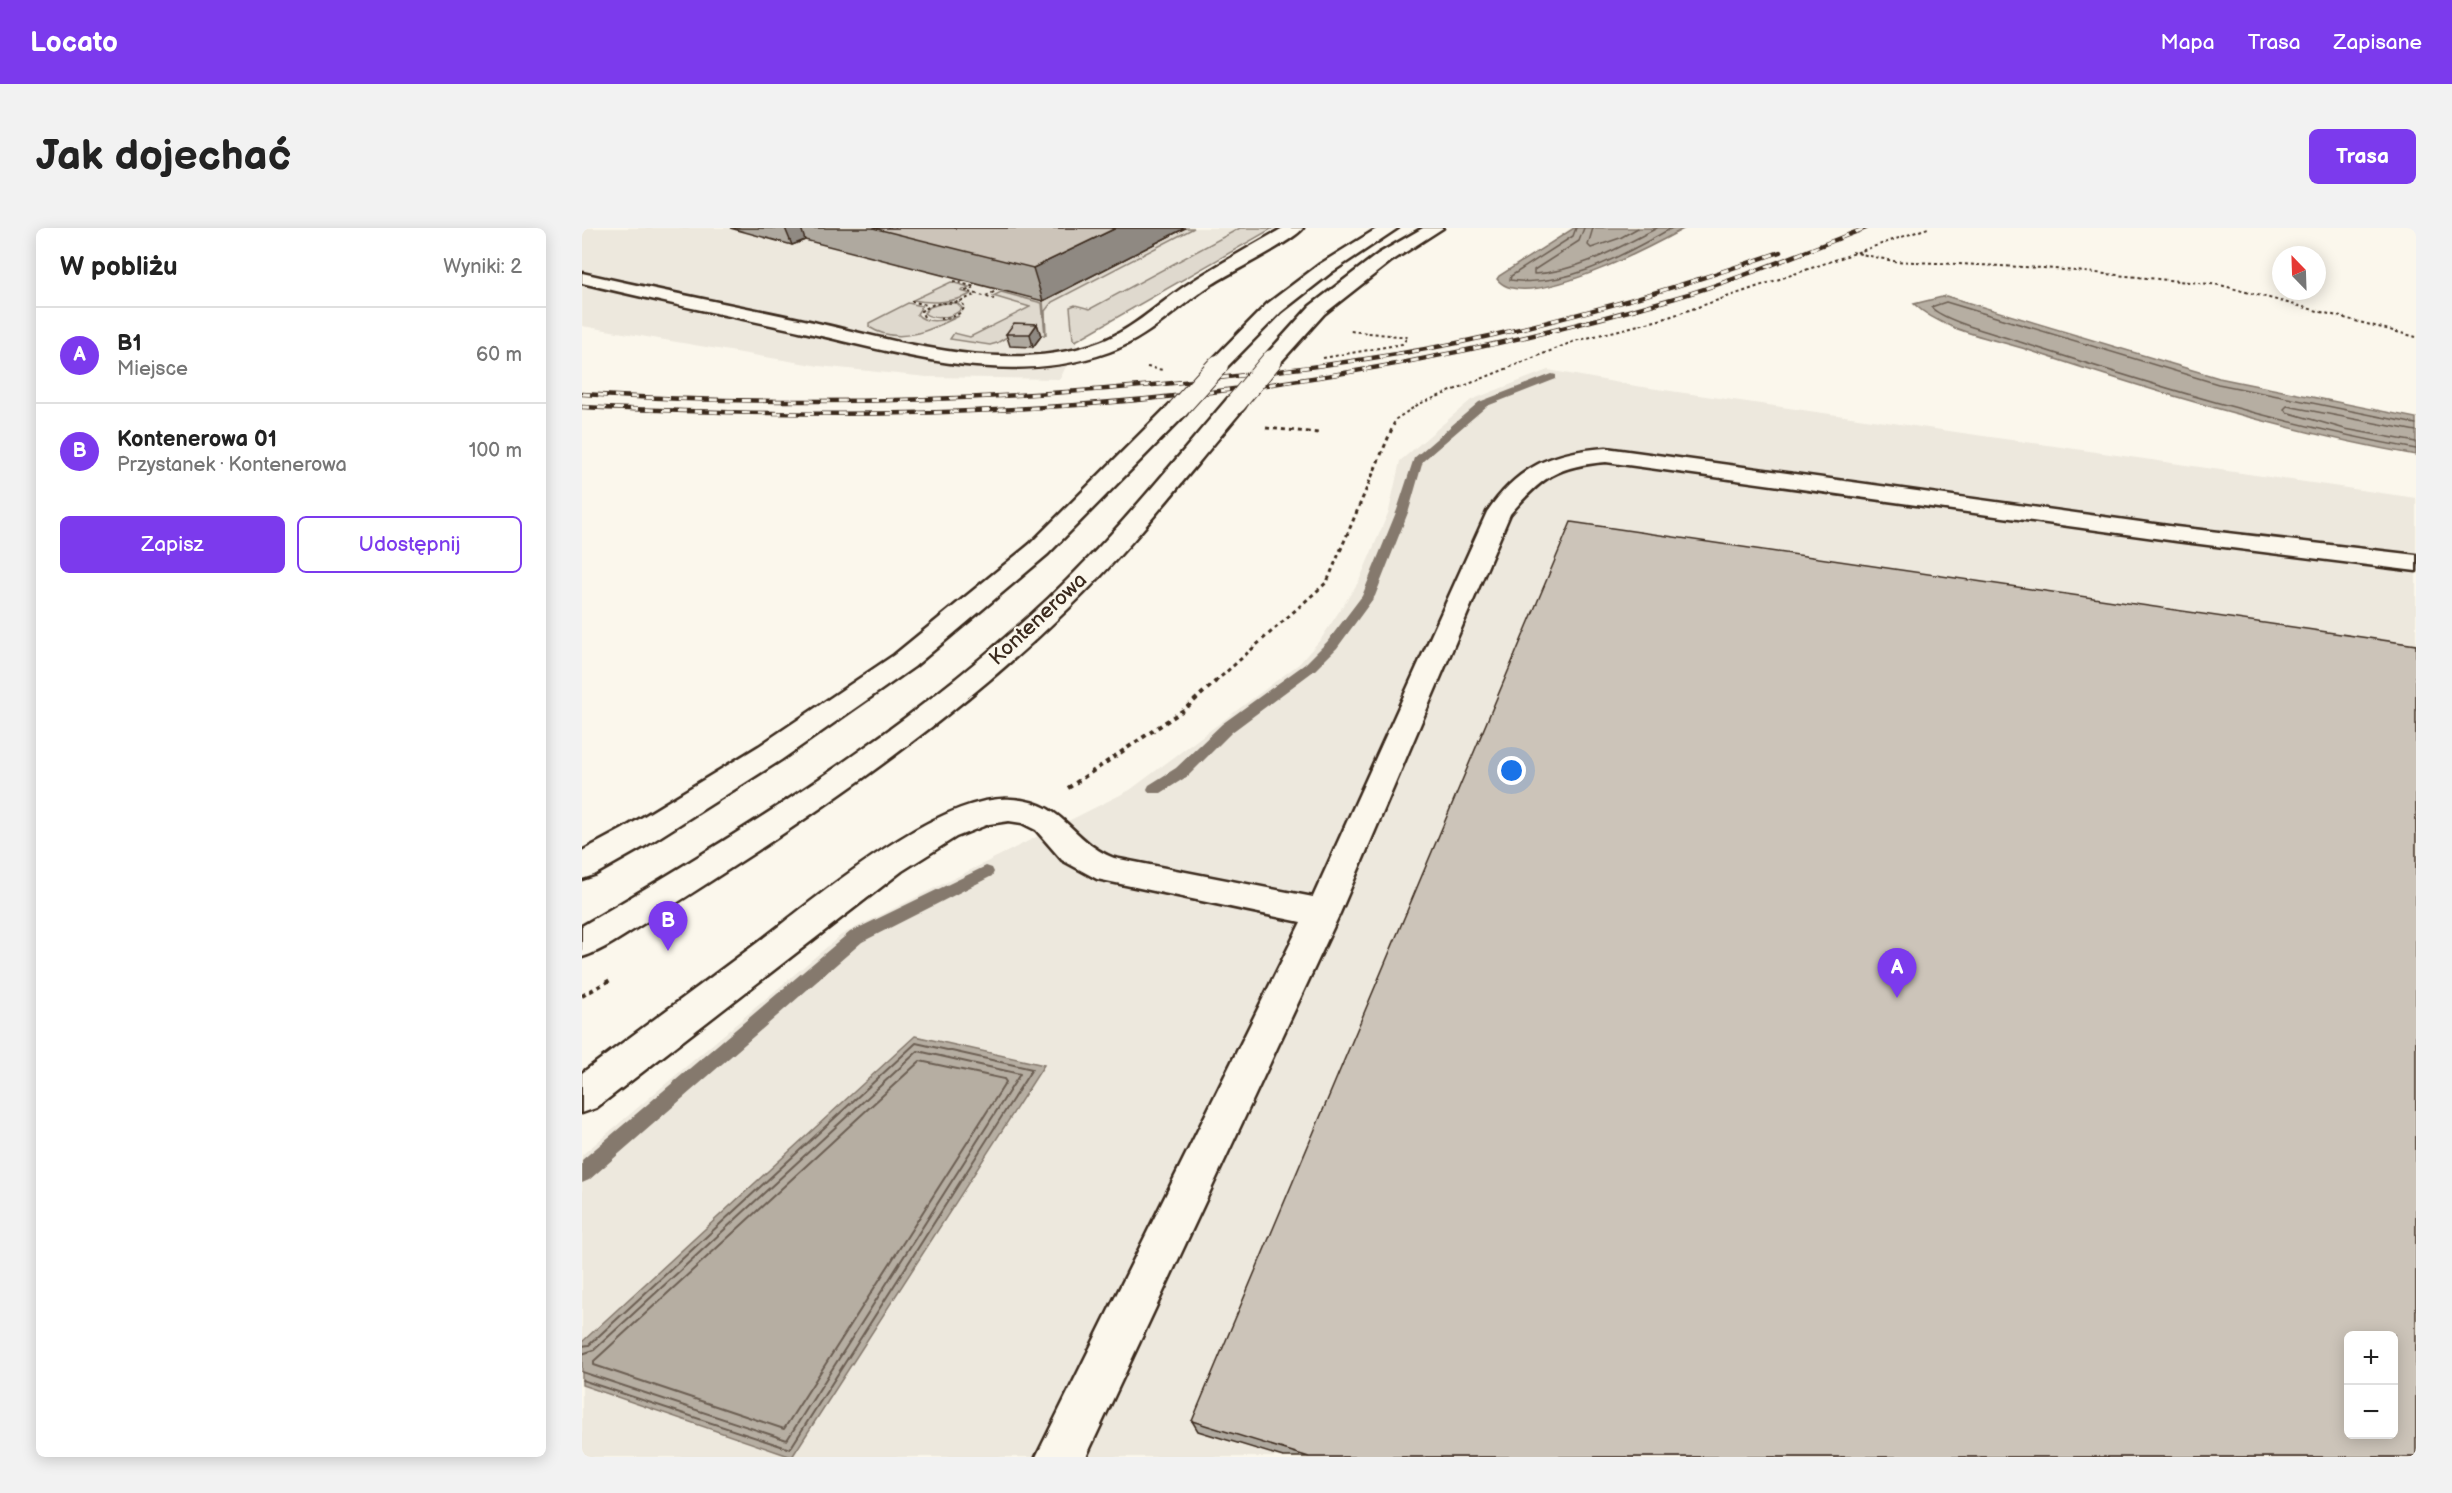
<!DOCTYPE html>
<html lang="pl">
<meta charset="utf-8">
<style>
:root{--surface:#fff;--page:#f2f2f2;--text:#222;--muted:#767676;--line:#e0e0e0;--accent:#7c3aed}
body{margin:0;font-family:"Balsamiq Sans",sans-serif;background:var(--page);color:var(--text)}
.controls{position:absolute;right:18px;bottom:18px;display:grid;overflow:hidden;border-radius:9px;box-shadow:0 3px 15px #0003}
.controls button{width:54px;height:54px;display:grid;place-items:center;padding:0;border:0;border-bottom:2px solid var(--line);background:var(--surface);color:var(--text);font:30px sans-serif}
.compass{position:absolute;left:1690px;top:18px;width:54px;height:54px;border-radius:50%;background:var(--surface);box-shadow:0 3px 15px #0003;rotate:337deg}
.you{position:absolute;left:930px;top:543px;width:21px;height:21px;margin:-15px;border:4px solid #fff;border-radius:50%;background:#1a73e8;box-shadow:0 0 0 9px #1a73e833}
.badge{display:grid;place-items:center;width:39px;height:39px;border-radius:50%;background:var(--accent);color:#fff;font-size:20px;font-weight:700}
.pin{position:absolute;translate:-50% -50px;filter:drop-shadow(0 2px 3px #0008)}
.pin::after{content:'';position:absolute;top:32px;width:21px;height:18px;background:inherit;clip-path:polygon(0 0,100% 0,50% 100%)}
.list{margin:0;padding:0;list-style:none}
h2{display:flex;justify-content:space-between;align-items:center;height:78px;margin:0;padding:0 24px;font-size:26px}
h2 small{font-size:20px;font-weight:400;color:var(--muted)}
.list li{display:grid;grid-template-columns:39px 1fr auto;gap:18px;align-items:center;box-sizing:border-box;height:96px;padding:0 24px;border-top:2px solid var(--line)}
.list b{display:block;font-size:22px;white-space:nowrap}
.list p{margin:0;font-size:20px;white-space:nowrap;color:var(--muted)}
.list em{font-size:20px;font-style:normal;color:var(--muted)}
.actions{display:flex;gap:12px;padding:18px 24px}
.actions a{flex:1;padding:14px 0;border:2px solid var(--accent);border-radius:9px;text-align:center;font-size:21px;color:var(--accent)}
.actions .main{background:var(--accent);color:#fff}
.map{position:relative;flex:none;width:1834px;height:1229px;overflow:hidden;border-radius:9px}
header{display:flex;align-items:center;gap:36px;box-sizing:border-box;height:84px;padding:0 30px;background:var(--accent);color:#fff}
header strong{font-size:28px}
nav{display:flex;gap:33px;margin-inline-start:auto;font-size:21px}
.intro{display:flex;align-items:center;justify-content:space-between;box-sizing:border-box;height:144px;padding:0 36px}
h1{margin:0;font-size:42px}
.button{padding:15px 27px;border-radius:9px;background:var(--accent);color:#fff;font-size:21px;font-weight:700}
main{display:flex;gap:36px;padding:0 36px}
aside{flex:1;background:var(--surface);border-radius:9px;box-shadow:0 3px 15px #0003}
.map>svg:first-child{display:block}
.built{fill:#ede8dd;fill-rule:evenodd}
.green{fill:#dfd9ce;stroke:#8d8276;stroke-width:1.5}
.water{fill:#b6aea2;stroke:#85796d;stroke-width:1.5}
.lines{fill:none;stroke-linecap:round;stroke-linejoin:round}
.shore-far1{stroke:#6c5f53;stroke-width:1.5}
.shore{stroke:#6c5f53;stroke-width:2}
.stream{fill:#85796d;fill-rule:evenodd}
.minor-casing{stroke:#3b2a1e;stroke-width:5}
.major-casing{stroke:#3b2a1e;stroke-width:5}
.path-far2{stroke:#3b2a1e;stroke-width:2;stroke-dasharray:3 3;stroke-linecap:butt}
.path-far1{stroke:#3b2a1e;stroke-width:3;stroke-dasharray:4 4;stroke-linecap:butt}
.path{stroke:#3b2a1e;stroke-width:4;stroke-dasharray:4.5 4.5;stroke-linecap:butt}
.minor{fill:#fbf7ec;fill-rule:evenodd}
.major{fill:#fbf7ec;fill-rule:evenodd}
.rail-casing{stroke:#3b2a1e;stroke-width:4.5}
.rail{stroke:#fbf7ec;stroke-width:3;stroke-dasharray:8;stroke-linecap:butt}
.major-bridge-casing{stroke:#3b2a1e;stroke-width:22;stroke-linecap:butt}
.major-bridge{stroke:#fbf7ec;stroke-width:20}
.wall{fill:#afa99f;stroke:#3b2a1e;stroke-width:1.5}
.shaded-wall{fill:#8f8982;stroke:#3b2a1e;stroke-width:1.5}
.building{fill:#ccc4b9;stroke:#3b2a1e;stroke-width:1.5;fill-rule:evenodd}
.labels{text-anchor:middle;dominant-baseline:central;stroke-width:4.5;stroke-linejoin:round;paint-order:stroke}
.street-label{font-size:21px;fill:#3b2a1e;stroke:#fbf7ec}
</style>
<header>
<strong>Locato</strong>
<nav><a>Mapa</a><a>Trasa</a><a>Zapisane</a></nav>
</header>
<div class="intro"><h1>Jak dojechać</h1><a class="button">Trasa</a></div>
<main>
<aside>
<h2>W pobliżu<small>Wyniki: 2</small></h2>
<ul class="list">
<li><span class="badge">A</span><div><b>B1</b><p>Miejsce</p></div><em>60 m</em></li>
<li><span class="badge">B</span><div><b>Kontenerowa 01</b><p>Przystanek · Kontenerowa</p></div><em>100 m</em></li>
</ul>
<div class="actions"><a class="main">Zapisz</a><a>Udostępnij</a></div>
</aside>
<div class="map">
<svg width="1834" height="1229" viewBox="0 0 1834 1229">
<rect width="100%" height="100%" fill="#fbf7ec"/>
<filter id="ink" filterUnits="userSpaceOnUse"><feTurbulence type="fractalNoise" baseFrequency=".0167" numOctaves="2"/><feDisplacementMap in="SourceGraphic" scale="12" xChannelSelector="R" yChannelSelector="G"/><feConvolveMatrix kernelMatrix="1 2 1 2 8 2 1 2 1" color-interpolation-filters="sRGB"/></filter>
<g filter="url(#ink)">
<path class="built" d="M 0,0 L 691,0 L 497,111 L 478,151 L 345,149 L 237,138 L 0,98 Z
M 966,142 L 1054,158 L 1834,270 L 1834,1229 L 0,1229 L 0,927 L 259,707 L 548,562 L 717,436 L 739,411 L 777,353 L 807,283 L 818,233 L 889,172 ZM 1766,1108 L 1812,1108 L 1812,1206 L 1766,1206 Z"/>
<path class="green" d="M 603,0 L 612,0 L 470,74 L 463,83 L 464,107 L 461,73 Z
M 658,0 L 691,0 L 497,111 L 493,113 L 491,111 L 488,79 L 493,77 L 508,81 Z
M 369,54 L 387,59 L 379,63 L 389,66 C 373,74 350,76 331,72 Z
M 419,64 L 460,75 L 463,107 L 428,107 L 415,115 L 408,117 L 368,111 L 372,105 L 388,109 L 448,79 L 411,68 Z
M 326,75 L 340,78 L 335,86 C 343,97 365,92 377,88 C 349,102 317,118 287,99 L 287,95 Z
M 361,75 L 375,75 L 380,80 C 372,90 352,93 342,85 L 348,79 Z"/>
<path class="water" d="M 992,0 L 1103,0 C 1072,17 942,87 915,51 L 917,48 Z
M 1364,68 L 1637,150 L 1834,190 L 1834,227 C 1702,203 1573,164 1446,122 C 1409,110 1361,103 1332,76 Z
M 333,808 L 462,837 L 210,1229 L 0,1157 L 0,1114 Z"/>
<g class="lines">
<path class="shore-far1" d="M 994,0 L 991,8 L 929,48 L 928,52 C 985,61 1042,26 1090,0
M 1002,0 L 997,13 L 952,42 L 952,46 C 995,44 1038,19 1075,0
M 1011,0 L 1006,17 L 1009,20 L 1038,10 L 1056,0
M 1834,196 L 1636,156 L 1364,74 L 1349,79 C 1361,93 1418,107 1438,114 C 1568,156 1699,197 1834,221
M 1834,203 L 1705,178 L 1702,181 L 1704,184 L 1763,201 L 1834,214"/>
<path class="shore" d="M 338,833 L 422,851 L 424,854 L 202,1201 L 12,1137 L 12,1133 Z
M 0,1118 L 7,1117 L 334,815 L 450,841 L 208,1221 L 0,1152
M 0,1126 L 12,1122 L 336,823 L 438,846 L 205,1212 L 0,1144"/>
<path class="stream" d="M 970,146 L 974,147 L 974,151 L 905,178 L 841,233 L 827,282 L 793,368 L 755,420 L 733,442 L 650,504 L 606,548 L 579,565 L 567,565 L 565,561 L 567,557 L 594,540 L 640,496 L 723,436 L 745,414 L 780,368 L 815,282 L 832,230 L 897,174 Z
M 404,638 L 410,640 L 412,644 L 410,648 L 280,714 L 7,952 L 0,955 L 0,932 L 268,704 Z"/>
<defs>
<path id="minor" d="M 701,0 L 721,0 C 712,13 647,45 629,57 C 595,79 565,111 527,124 C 426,160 321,126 222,104 C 148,88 74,73 0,55 L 0,45 C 74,62 148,76 222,92 C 314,112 418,147 512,116 C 547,105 574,78 603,58 C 635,37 668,19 701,0 Z
M 1024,220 L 1594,299 L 1834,327 L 1834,343 L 1594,313 L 1024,234 C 975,238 960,249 928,286 L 758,685 L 504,1229 L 454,1229 L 719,694 L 515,651 L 480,632 L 454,602 L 440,595 L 427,593 L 407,596 L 374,609 L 320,643 L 14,880 L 0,885 L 0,845 C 58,802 117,758 175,715 C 234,671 355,566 429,571 C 484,574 487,612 532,630 L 731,669 L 905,284 C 936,238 970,224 1024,220 Z"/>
<path id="major" d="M 796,0 L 816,0 L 750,44 L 699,84 L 643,141 L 629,141 L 626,137 L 629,133 L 685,76 L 738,36 Z
M 841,0 L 861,0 L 808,34 L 742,86 L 697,136 L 683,136 L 680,132 L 683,128 L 728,78 L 796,26 Z
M 654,169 L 662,170 L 665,175 L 662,180 C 604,248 550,320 486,381 C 385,479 269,562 152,638 C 120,659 88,679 56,699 C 38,710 20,723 0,729 L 0,698 C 164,602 329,500 467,370 C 532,308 588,238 646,170 Z
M 596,175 L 604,176 L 607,181 L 604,186 L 466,326 L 332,439 L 199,532 L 65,617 L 12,647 L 0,651 L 0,623 L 41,601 L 177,518 L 312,427 L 448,316 L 588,176 Z"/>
</defs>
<use href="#minor" class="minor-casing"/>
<use href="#major" class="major-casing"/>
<path class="path-far2" d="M 1270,24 L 1311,33 L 1462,40 L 1638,57 L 1834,109
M 371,53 L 393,59 L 384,63 L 412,71
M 404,68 L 414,63
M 329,73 L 345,77
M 342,89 L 339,83 L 352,76 L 376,74 L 395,66
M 358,91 C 368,89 379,88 383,78 L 377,74
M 741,130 L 820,116 L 826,109 L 768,103
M 565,139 L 581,142
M 811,197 L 814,191 L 837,176 L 993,113 L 1081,91 L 1346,0"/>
<path class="path-far1" d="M 684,200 L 737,205
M 633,454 L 745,354 L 812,196"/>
<path class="path" d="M 486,560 L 603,481 L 634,453
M 0,768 L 30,751"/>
<use href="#minor" class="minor"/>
<use href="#major" class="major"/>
<defs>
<path id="rail" d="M 0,166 C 208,179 414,174 621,152 C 706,142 791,132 875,115 C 985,92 1092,61 1198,24
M 0,179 C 138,185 276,189 414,182 C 644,171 872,134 1093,70 C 1158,51 1221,24 1284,0"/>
</defs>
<use href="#rail" class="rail-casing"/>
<use href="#rail" class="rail"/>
<defs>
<path id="major-bridge" d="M 654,175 L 690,132
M 596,181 L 636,137"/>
</defs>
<use href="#major-bridge" class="major-bridge-casing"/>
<use href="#major-bridge" class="major-bridge"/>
</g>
<path class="wall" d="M 148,0 L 603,0 L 461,73 L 223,12 L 210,17 Z
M 455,96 L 459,108 L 451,119 L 428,118 L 424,106 Z
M 610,1193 L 1834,1229 L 701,1229 L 616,1203 Z"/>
<path class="shaded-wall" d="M 203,0 L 219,0 L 223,12 L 210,17 Z
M 534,0 L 603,0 L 461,73 L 451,40 Z
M 455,96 L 459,108 L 451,119 L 448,106 Z"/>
<path class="building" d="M 291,0 L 534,0 L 451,40 Z
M 432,95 L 455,96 L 448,106 L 424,106 Z
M 989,294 L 1834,417 L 1834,1229 L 727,1229 L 610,1193 ZM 1767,1107 L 1812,1107 L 1812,1206 L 1767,1206 Z"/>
</g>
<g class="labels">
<g class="street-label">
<text transform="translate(456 391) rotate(-43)">Kontenerowa</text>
</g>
</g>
</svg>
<div class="controls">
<button>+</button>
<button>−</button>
</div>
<svg class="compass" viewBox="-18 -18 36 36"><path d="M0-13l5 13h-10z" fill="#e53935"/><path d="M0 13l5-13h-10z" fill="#767676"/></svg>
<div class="you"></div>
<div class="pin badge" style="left:1315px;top:770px">A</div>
<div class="pin badge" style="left:86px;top:723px">B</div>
</div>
</main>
